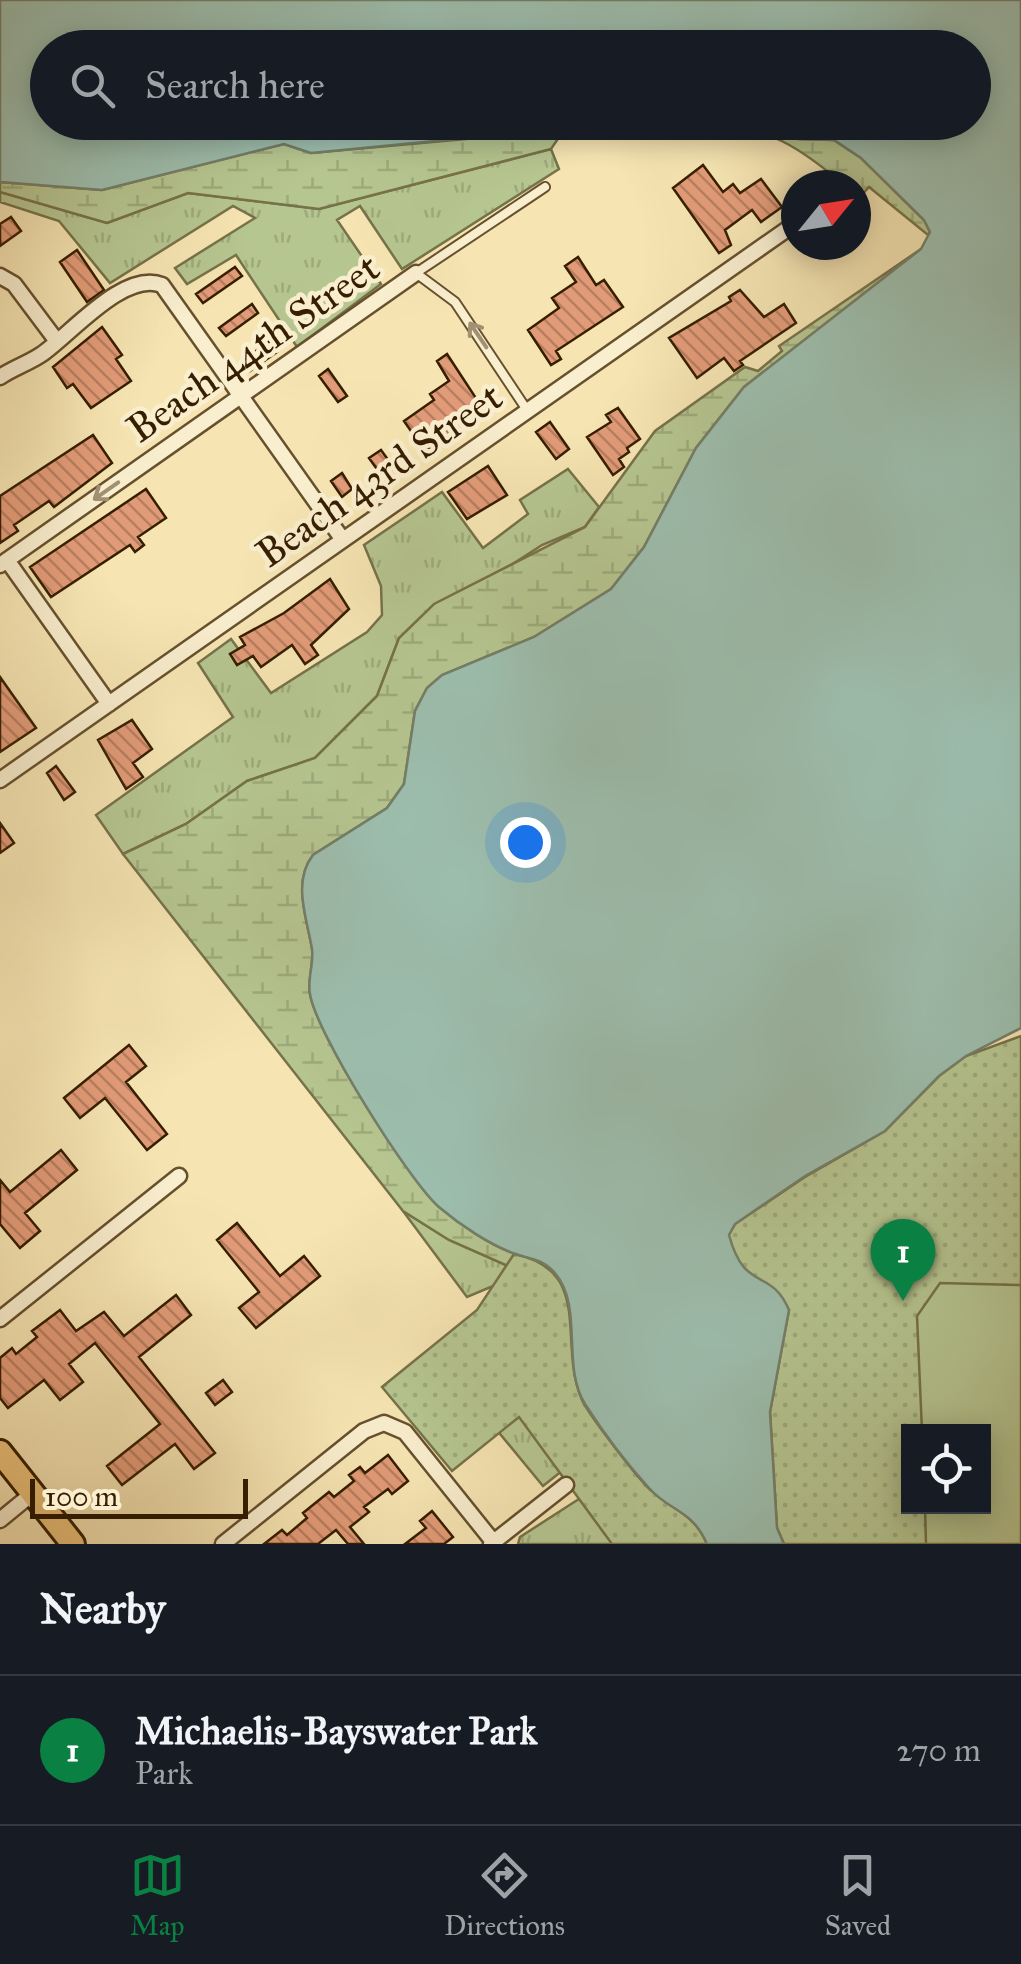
<!DOCTYPE html>
<style>
:root{--surface:#171b24;--page:#242831;--text:#f1f3f6;--muted:#9ea1a6;--line:#363941;--accent:#0b8043}
body{margin:0;font-family:"IM FELL Great Primer",serif;background:var(--page);color:var(--text)}
.controls{position:absolute;right:30px;bottom:30px;display:grid;overflow:hidden;border-radius:0px;box-shadow:0 5px 25px #0003}
.controls button{width:90px;height:90px;display:grid;place-items:center;padding:0;border:0;border-bottom:2px solid var(--line);background:var(--surface);color:var(--text);font:50px sans-serif}
.compass{position:absolute;left:781px;top:170px;width:90px;height:90px;border-radius:50%;background:var(--surface);box-shadow:0 5px 25px #0003;rotate:60deg}
.scale{position:absolute;left:30px;bottom:25px;width:218px;box-sizing:border-box;padding-left:10px;border:5px solid #361e01;border-top:0;font-size:28px;line-height:35px;white-space:nowrap;color:#361e01;-webkit-text-stroke:8px #f9eece;paint-order:stroke}
.you{position:absolute;left:525px;top:842px;width:35px;height:35px;margin:-25px;border:8px solid #fff;border-radius:50%;background:#1a73e8;box-shadow:0 0 0 15px #1a73e833}
.badge{display:grid;place-items:center;width:65px;height:65px;border-radius:50%;background:var(--accent);color:#fff;font-size:32px;font-weight:700}
.pin{position:absolute;translate:-50% -82px;filter:drop-shadow(0 2px 5px #0008)}
.pin::after{content:'';position:absolute;top:52px;width:35px;height:30px;background:inherit;clip-path:polygon(0 0,100% 0,50% 100%)}
.list{margin:0;padding:0;list-style:none}
h2{display:flex;justify-content:space-between;align-items:center;height:130px;margin:0;padding:0 40px;font-size:42px}
h2 small{font-size:32px;font-weight:400;color:var(--muted)}
.list li{display:grid;grid-template-columns:65px 1fr auto;gap:30px;align-items:center;box-sizing:border-box;height:150px;padding:0 40px;border-top:2px solid var(--line)}
.list b{display:block;font-size:38px;white-space:nowrap}
.list p{margin:0;font-size:32px;white-space:nowrap;color:var(--muted)}
.list em{font-size:32px;font-style:normal;color:var(--muted)}
.icon{flex:none;width:55px;height:55px;fill:none;stroke:currentColor;stroke-width:2;stroke-linecap:round;stroke-linejoin:round}
.map{position:relative;flex:none;width:1021px;height:1544px;overflow:hidden}
.search{position:absolute;background:var(--surface);box-shadow:0 5px 25px #0003;left:30px;right:30px;top:30px;height:110px;display:flex;align-items:center;gap:25px;box-sizing:border-box;padding:0 35px;border-radius:55px;color:var(--muted);font-size:38px}
.sheet{height:280px;background:var(--surface)}
nav{display:flex;justify-content:space-around;align-items:center;box-sizing:border-box;height:140px;border-top:2px solid var(--line);background:var(--surface);font-size:28px;color:var(--muted)}
nav a{display:grid;justify-items:center;gap:5px}
nav .on{color:var(--accent)}
.map>svg:first-child{display:block}
.grass{fill:url(#grass-tufts);stroke:#767249;stroke-width:2.5}
.wetland{fill:url(#wetland-marsh);stroke:#767249;stroke-width:2.5}
.park{fill:url(#park-dots);stroke:#767249;stroke-width:2.5;fill-rule:evenodd}
.pitch{fill:#b6c691;stroke:#767249;stroke-width:2.5}
.water{fill:#9dbfaf;stroke:#747f69;stroke-width:2.5}
.building{fill:url(#building-back-hatch);stroke:#361e01;stroke-width:2.5}
.lines{fill:none;stroke-linecap:round;stroke-linejoin:round}
.lane-casing{stroke:#66502e;stroke-width:12}
.street-casing{stroke:#66502e;stroke-width:19}
.primary-casing{stroke:#361e01;stroke-width:28}
.lane{stroke:#f9eece;stroke-width:8}
.street{stroke:#f9eece;stroke-width:14}
.primary{stroke:#ebc27a;stroke-width:22}
.oneway{stroke:#a19072}
.labels{text-anchor:middle;dominant-baseline:central;stroke-width:9;stroke-linejoin:round;paint-order:stroke}
.street-label{font-size:40px;fill:#361e01;stroke:#f9eece}
</style>
<div class="map">
<svg width="1021" height="1544" viewBox="0 0 1021 1544">
<defs>
<pattern id="grass-tufts" width="24" height="20" patternUnits="userSpaceOnUse" patternTransform="scale(2.5)"><rect width="24" height="20" fill="#b6c691"/><path d="M3 7l-1-3M5 7V3M7 7l1-3M15 17l-1-3M17 17v-4M19 17l1-3" fill="none" stroke="#9daa7b"/></pattern>
<pattern id="wetland-marsh" width="20" height="14" patternUnits="userSpaceOnUse" patternTransform="scale(2.5)"><rect width="20" height="14" fill="#b6c691"/><path d="M1 5h8M5 5V1M11 12h8M15 12V8" fill="none" stroke="#9daa7b"/></pattern>
<pattern id="park-dots" width="8" height="8" patternUnits="userSpaceOnUse" patternTransform="scale(2.5)"><rect width="8" height="8" fill="#b6c691"/><path d="M2 2h.1M6 6h.1" fill="none" stroke="#9daa7b" stroke-width="1.8" stroke-linecap="round"/></pattern>
<pattern id="building-back-hatch" width="6" height="6" patternUnits="userSpaceOnUse" patternTransform="scale(2.5)"><rect width="6" height="6" fill="#e29b78"/><path d="M-1 5l2 2M0 0l6 6M5-1l2 2" fill="none" stroke="#b87e60"/></pattern>
</defs>
<rect width="100%" height="100%" fill="#f6e5b3"/>
<filter id="stains"><feTurbulence type="fractalNoise" baseFrequency=".002" numOctaves="4"/><feColorMatrix values="0 0 0 0 .2 0 0 0 0 .09 0 0 0 0 .02 0 0 0 .5 -.17"/></filter>
<radialGradient id="worn" r=".72"><stop offset=".6" stop-color="#630" stop-opacity="0"/><stop offset="1" stop-color="#630" stop-opacity=".3"/></radialGradient>
<path class="grass" d="M 551,149 L 559,169 L 402,269 L 360,206 L 337,220 L 381,284 L 297,347 L 236,255 L 187,284 L 175,268 L 255,218 L 233,206 L 110,283 L 59,221 L 0,202 L 0,192 L 107,223 L 188,193 L 319,209 Z
M 568,469 L 599,507 L 585,527 L 542,545 L 399,638 L 377,696 L 315,758 L 247,781 L 186,824 L 123,854 L 96,815 L 233,717 L 198,663 L 231,639 L 271,693 L 367,632 L 382,615 L 381,586 L 364,545 L 442,492 L 483,548 L 528,514 L 520,500 Z
M 403,1211 L 449,1240 L 524,1273 L 584,1420 L 695,1544 L 518,1544 L 520,1537 L 582,1497 L 563,1470 L 543,1486 L 496,1429 L 505,1281 L 467,1297 Z"/>
<path class="wetland" d="M 709,123 L 764,123 L 799,139 L 834,140 L 861,158 L 924,220 L 930,232 L 928,235 L 869,187 L 859,198 L 856,185 L 844,185 C 800,147 768,127 709,123 Z
M 564,130 L 551,149 L 319,209 L 188,193 L 107,223 L 0,192 L 0,182 L 102,190 L 284,144 L 311,153 Z
M 921,249 L 744,387 L 696,448 L 644,547 L 611,589 L 534,637 L 442,675 L 427,688 L 415,711 L 404,784 L 387,808 L 313,855 C 292,882 307,918 312,949 C 314,964 307,980 310,994 C 316,1033 409,1180 439,1207 C 459,1224 491,1246 516,1254 C 533,1260 543,1259 555,1273 C 584,1307 561,1366 585,1404 C 603,1432 626,1463 649,1488 C 670,1512 692,1509 707,1544 L 695,1544 L 675,1526 L 642,1515 L 608,1446 L 584,1420 L 567,1371 L 555,1306 L 524,1273 L 449,1240 L 403,1211 L 123,854 L 186,824 L 247,781 L 315,758 L 377,696 L 399,638 L 434,604 L 585,527 L 655,431 L 745,367 L 758,371 L 782,351 L 779,346 Z"/>
<path class="park" d="M 1021,1036 L 1021,1544 L 784,1544 L 777,1528 L 770,1412 L 789,1310 C 764,1268 744,1289 728,1236 L 735,1224 L 805,1177 L 885,1131 L 939,1076 L 966,1056 ZM 908,1432 L 984,1432 L 984,1506 L 908,1506 Z
M 514,1254 C 595,1270 557,1343 582,1400 C 589,1415 640,1482 653,1492 C 675,1511 695,1515 707,1544 L 612,1544 L 519,1417 L 452,1471 L 382,1387 L 477,1310 Z"/>
<path class="pitch" d="M 940,1283 L 1021,1285 L 1021,1544 L 926,1544 L 925,1507 L 984,1506 L 984,1432 L 922,1431 L 917,1316 Z"/>
<path class="water" d="M 0,0 L 1021,0 L 1021,1028 L 966,1056 L 939,1076 L 885,1131 L 805,1176 L 735,1224 L 729,1235 C 745,1294 770,1266 789,1310 L 770,1412 L 777,1528 L 784,1544 L 707,1544 C 692,1509 670,1512 649,1488 C 626,1463 603,1432 585,1404 C 561,1366 584,1307 555,1273 C 543,1259 533,1260 516,1254 C 491,1246 459,1224 439,1207 C 409,1181 316,1033 310,994 C 307,980 314,964 312,949 C 307,918 292,882 313,855 L 387,808 L 404,784 L 415,711 L 427,688 L 442,675 L 534,637 L 611,589 L 644,547 L 696,448 L 744,387 L 921,249 L 930,232 L 924,220 L 861,158 L 834,140 L 799,139 L 764,123 L 974,122 L 974,48 L 48,48 L 48,122 L 621,123 L 311,153 L 284,144 L 102,190 L 0,182 Z"/>
<path class="building" d="M 703,165 L 723,192 L 733,184 L 740,193 L 761,179 L 782,207 L 761,222 L 752,210 L 725,230 L 731,245 L 719,253 L 673,188 Z
M 11,217 L 21,231 L 0,246 L 0,224 Z
M 77,250 L 104,290 L 87,302 L 60,262 Z
M 578,257 L 596,285 L 604,280 L 623,307 L 556,351 L 561,359 L 551,365 L 528,330 L 559,308 L 552,298 L 576,282 L 565,266 Z
M 235,267 L 242,276 L 203,303 L 196,294 Z
M 740,290 L 764,317 L 784,304 L 796,323 L 740,361 L 743,365 L 734,371 L 724,358 L 697,378 L 669,338 L 731,301 L 729,297 Z
M 252,304 L 258,313 L 226,336 L 219,328 Z
M 102,327 L 122,355 L 116,359 L 131,381 L 91,408 L 73,384 L 67,388 L 53,367 Z
M 270,341 L 277,352 L 250,371 L 243,360 Z
M 447,354 L 487,415 L 425,451 L 404,421 L 434,400 L 430,394 L 449,381 L 437,361 Z
M 328,369 L 347,396 L 338,402 L 319,376 Z
M 618,408 L 640,439 L 627,448 L 629,452 L 619,459 L 624,467 L 613,475 L 587,437 L 611,422 L 606,415 Z
M 550,422 L 569,449 L 556,459 L 536,432 Z
M 93,435 L 112,463 L 54,507 L 49,501 L 14,525 L 18,531 L 0,543 L 0,496 Z
M 381,450 L 399,475 L 387,483 L 369,458 Z
M 488,466 L 507,495 L 467,519 L 448,492 Z
M 342,473 L 352,489 L 342,497 L 331,481 Z
M 146,489 L 166,518 L 138,537 L 144,545 L 135,552 L 130,545 L 51,597 L 30,567 Z
M 330,579 L 349,609 L 311,645 L 318,655 L 305,664 L 292,645 L 261,667 L 253,656 L 237,665 L 230,654 L 245,645 L 240,637 L 284,613 Z
M 0,677 L 36,728 L 0,752 Z
M 132,720 L 152,749 L 133,763 L 143,777 L 126,789 L 98,740 Z
M 56,766 L 75,792 L 64,800 L 47,773 Z
M 0,823 L 14,843 L 0,853 Z
M 129,1045 L 146,1066 L 126,1082 L 167,1134 L 147,1150 L 105,1098 L 80,1118 L 64,1098 Z
M 61,1150 L 77,1170 L 25,1213 L 40,1231 L 20,1248 L 0,1224 L 0,1180 L 10,1192 Z
M 237,1223 L 280,1276 L 304,1256 L 320,1276 L 256,1328 L 239,1308 L 259,1292 L 217,1240 Z
M 176,1295 L 191,1315 L 139,1357 L 215,1453 L 194,1469 L 175,1444 L 122,1485 L 107,1466 L 160,1424 L 95,1343 L 69,1364 L 83,1382 L 60,1400 L 44,1380 L 8,1408 L 0,1398 L 0,1358 L 12,1348 L 16,1354 L 37,1337 L 32,1331 L 60,1310 L 76,1331 L 104,1312 L 124,1336 Z
M 223,1380 L 232,1392 L 215,1405 L 206,1393 Z
M 388,1455 L 408,1481 L 392,1494 L 388,1489 L 364,1507 L 369,1512 L 350,1527 L 364,1544 L 348,1544 L 336,1530 L 318,1544 L 264,1544 L 282,1530 L 287,1535 L 307,1518 L 303,1513 L 329,1492 L 334,1497 L 354,1481 L 349,1475 L 360,1467 L 365,1473 Z
M 432,1511 L 453,1537 L 444,1544 L 405,1544 L 426,1528 L 420,1521 Z"/>
<g class="lines">
<defs>
<path id="lane" d="M 527,410 L 455,302 L 416,273 L 545,187"/>
<path id="street" d="M 0,276 L 14,284 L 56,340
M 0,377 C 13,368 29,363 42,354 C 71,334 124,270 162,285 L 343,540
M 7,560 L 109,704
M 0,565 L 416,273
M 0,780 L 796,223
M 0,1319 L 179,1176
M 0,1520 L 33,1493
M 223,1544 L 364,1431 L 384,1423 L 405,1432 L 495,1544
M 491,1544 L 566,1485"/>
<path id="primary" d="M 0,1452 L 73,1544"/>
</defs>
<use href="#lane" class="lane-casing"/>
<use href="#street" class="street-casing"/>
<use href="#primary" class="primary-casing"/>
<use href="#lane" class="lane"/>
<use href="#street" class="street"/>
<use href="#primary" class="primary"/>
</g>
<defs><path id="oneway-shaft" d="M-6 0H5M1.5-3L5.5 0L1.5 3" fill="none" stroke-width="1.6" stroke-linecap="round" stroke-linejoin="round" transform="scale(2.5)"/></defs>
<g class="oneway">
<use href="#oneway-shaft" transform="translate(478 335) rotate(-124)"/>
<use href="#oneway-shaft" transform="translate(106 491) rotate(145)"/>
</g>
<g class="labels">
<g class="street-label">
<text transform="translate(253 348) rotate(-35)">Beach 44th Street</text>
<text transform="translate(379 475) rotate(-35)">Beach 43rd Street</text>
</g>
</g>
<rect width="100%" height="100%" filter="url(#stains)"/>
<rect width="100%" height="100%" fill="url(#worn)"/>
</svg>
<div class="controls">
<button><svg class="icon" aria-label="locate" viewBox="0 0 24 24"><circle cx="12" cy="12" r="6"/><path d="M12 2v4M12 18v4M2 12h4M18 12h4"/></svg></button>
</div>
<svg class="compass" viewBox="-18 -18 36 36"><path d="M0-13l5 13h-10z" fill="#e53935"/><path d="M0 13l5-13h-10z" fill="#9ea1a6"/></svg>
<div class="scale">100 m</div>
<div class="you"></div>
<div class="pin badge" style="left:903px;top:1301px">1</div>
<div class="search"><svg class="icon" aria-label="search" viewBox="0 0 24 24"><circle cx="10" cy="10" r="6"/><path d="M15 15l6 6"/></svg>Search here</div>
</div>
<section class="sheet">
<h2>Nearby<small></small></h2>
<ul class="list">
<li><span class="badge">1</span><div><b>Michaelis-Bayswater Park</b><p>Park</p></div><em>270 m</em></li>
</ul>
</section>
<nav>
<a class="on"><svg class="icon" aria-label="map" viewBox="0 0 24 24"><path d="M3 6l6-2 6 2 6-2v14l-6 2-6-2-6 2zM9 4v14M15 6v14"/></svg>Map</a>
<a><svg class="icon" aria-label="directions" viewBox="0 0 24 24"><path d="M12 3l9 9-9 9-9-9zM9 14v-3h6M13 9l2 2-2 2"/></svg>Directions</a>
<a><svg class="icon" aria-label="saved" viewBox="0 0 24 24"><path d="M7 4h10v16l-5-4-5 4z"/></svg>Saved</a>
</nav>
